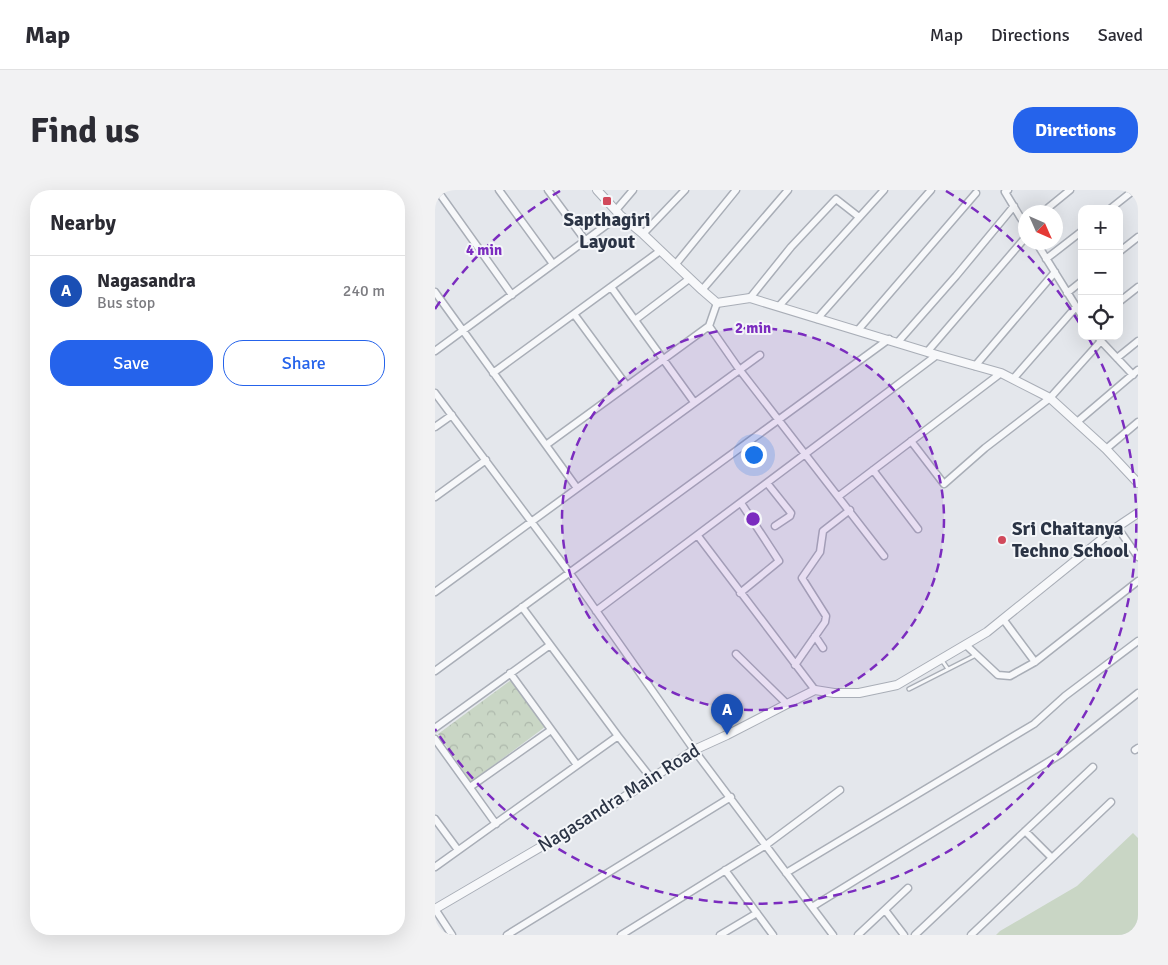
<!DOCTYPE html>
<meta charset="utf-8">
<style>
:root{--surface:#fff;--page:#f2f2f3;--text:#2b2b33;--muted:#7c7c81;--line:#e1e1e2;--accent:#2563eb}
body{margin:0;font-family:Signika,sans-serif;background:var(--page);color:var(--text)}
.controls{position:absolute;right:15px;top:15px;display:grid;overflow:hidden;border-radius:10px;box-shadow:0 5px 20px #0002}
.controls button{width:45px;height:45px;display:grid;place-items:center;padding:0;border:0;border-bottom:1px solid var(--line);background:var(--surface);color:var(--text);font:25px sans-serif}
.compass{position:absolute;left:583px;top:15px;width:45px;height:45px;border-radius:50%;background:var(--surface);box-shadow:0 5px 20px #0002;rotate:135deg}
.you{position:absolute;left:318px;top:264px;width:18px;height:18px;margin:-12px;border:4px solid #fff;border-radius:50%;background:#1a73e8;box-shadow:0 0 0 8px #1a73e833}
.badge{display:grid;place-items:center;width:32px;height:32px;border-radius:50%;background:var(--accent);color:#fff;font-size:16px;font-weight:700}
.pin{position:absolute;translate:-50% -41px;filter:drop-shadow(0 1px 2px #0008)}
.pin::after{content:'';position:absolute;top:26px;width:18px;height:15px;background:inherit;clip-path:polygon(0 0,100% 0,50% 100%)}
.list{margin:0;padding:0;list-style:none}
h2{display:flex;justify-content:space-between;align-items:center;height:65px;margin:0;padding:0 20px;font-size:21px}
h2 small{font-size:16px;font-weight:400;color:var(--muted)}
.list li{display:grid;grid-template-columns:32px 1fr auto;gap:15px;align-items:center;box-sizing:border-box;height:70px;padding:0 20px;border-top:1px solid var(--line)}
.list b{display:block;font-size:19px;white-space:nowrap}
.list p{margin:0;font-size:16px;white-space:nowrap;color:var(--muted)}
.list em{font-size:16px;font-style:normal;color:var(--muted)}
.actions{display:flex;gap:10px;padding:15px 20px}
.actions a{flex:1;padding:11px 0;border:1px solid var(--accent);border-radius:20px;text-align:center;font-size:18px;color:var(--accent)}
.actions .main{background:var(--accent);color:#fff}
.icon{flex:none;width:28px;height:28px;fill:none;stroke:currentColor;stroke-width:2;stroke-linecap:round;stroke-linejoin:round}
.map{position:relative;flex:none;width:703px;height:745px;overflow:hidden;border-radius:20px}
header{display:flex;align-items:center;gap:30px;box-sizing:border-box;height:70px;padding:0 25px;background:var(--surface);border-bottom:1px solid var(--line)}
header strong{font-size:24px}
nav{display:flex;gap:28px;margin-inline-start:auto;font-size:18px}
.intro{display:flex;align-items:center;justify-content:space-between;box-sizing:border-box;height:120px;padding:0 30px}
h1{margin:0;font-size:35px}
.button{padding:12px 22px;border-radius:20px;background:var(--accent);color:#fff;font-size:18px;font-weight:700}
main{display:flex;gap:30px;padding:0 30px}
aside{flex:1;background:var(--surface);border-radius:20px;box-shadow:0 5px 20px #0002}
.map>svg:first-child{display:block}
.grass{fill:#c9d6c5}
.forest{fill:url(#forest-crowns)}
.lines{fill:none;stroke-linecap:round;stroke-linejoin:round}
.service-casing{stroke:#a9aeb7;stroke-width:5.5}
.minor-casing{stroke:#a9aeb7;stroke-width:9}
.tertiary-casing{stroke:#a9aeb7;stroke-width:10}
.service{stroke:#f7f8fa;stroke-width:3}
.minor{stroke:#f7f8fa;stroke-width:6}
.tertiary{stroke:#f7f8fa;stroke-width:8}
.ring{fill:none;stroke:#7b2cbf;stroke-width:2.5;stroke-dasharray:9 6}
.poi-dot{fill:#d1495b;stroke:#f4f6f9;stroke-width:2}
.labels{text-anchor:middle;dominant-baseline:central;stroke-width:4;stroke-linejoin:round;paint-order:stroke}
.poi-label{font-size:19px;font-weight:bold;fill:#2b3445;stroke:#f4f6f9}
.street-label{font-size:19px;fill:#2b3445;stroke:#f4f6f9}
.centre{fill:#7b2cbf;stroke:#f4f6f9;stroke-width:2.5}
.ring-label{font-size:15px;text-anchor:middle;font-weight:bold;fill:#7b2cbf;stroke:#f4f6f9;stroke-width:4;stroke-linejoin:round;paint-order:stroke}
</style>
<header>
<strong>Map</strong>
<nav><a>Map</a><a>Directions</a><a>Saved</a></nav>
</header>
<div class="intro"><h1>Find us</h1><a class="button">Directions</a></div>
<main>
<aside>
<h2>Nearby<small></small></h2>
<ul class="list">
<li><span class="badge" style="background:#1a4fb4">A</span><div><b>Nagasandra</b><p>Bus stop</p></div><em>240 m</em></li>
</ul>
<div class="actions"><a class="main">Save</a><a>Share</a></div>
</aside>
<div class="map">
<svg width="703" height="745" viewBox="0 0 703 745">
<defs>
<pattern id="forest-crowns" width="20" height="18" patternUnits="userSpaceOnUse" patternTransform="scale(1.25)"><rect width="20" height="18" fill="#c9d6c5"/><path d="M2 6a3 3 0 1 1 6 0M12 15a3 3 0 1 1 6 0" fill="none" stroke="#adb8ab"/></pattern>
</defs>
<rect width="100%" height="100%" fill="#e4e7ec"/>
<path class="grass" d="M 698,643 L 703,648 L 703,745 L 561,745 L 565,741 L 642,696 Z"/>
<path class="forest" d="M 76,490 L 110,537 L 36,592 L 3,544 Z"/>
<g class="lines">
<defs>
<path id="service" d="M 506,469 L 513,479
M 474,499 L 541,465"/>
<path id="minor" d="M 2,0 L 77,105
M 64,0 L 118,74
M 113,0 L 150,50
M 573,0 L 570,2 L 590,35
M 675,19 L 699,0
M 181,20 L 198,0
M 608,22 L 635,0
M 208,44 L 250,0
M 601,52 L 647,126
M 684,62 L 703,47
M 611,69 L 647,41
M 240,75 L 301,0
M 176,97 L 259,212
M 267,100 L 353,0
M 0,102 L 142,298
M 632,103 L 647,91
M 315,108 L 356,57 L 401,9 L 424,27
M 684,112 L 703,97
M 344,116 L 449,0
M 139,124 L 192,196
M 382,129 L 496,0
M 200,130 L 254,89
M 274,136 L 304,179 L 449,366
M 423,140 L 541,3
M 666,151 L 698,185
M 463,152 L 521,86 L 579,16
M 0,161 L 185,25
M 492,162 L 590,48
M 682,168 L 703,151
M 540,176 L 620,82
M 58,183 L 225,61
M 578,189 L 641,117
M 0,203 L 134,382 L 259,560 L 398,745
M 642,232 L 703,180
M 0,237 L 17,225
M 476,251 L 509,294 L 550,258 L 615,208 L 666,151 L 662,146
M 111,255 L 274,136 L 282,113
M 671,259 L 703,232
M 438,280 L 483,339
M 332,293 L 356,323 L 355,326 L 340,336
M 404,306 L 566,183
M 0,307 L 51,270
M 682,337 L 703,367
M 263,346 L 380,500
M 0,402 L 325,165
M 305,403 L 344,371 L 306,313
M 87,417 L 183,546 L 216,588
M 161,421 L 502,165
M 568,429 L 600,472
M 380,446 L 388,458
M 531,455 L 563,485 L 575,486 L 600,472 L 703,391
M 301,464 L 352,514
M 360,475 L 390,432 L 391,426 L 367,388 L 385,362 L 388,341 L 415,320
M 0,481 L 454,149
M 75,483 L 142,575
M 0,538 L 115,455
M 0,549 L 61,634
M 700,560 L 703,558
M 35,597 L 116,540
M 0,629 L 23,660
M 590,641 L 617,668
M 0,677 L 183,546
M 290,680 L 338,745
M 351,683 L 599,534 L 630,506 L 703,451
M 377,717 L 626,564 L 703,503
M 0,719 L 17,745
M 450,720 L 469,745
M 72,745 L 296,607
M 186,745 L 331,655 L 405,600
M 285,745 L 322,723
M 423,745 L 473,698
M 480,745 L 658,577
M 536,745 L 676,612"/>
<path id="tertiary" d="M 162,0 L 185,25 L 208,44 L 267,100 L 282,113 L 315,108 L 502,165 L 566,183 L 615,208 L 671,259 L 703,293
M 0,719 L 179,614 L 259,560 L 292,545 L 352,514 L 380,500 L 399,503 L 424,503 L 462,495 L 552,442 L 682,337 L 703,323"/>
</defs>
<use href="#service" class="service-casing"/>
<use href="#minor" class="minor-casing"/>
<use href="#tertiary" class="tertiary-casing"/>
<use href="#service" class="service"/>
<use href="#minor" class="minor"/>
<use href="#tertiary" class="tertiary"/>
</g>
<circle cx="318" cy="329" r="191" fill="#7b2cbf" fill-opacity=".12"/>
<g class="ring">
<circle cx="318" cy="329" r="191"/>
<path d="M0 119A381 381 0 0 1 125 1M511 1A381 381 0 0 1 646 136M653 147A381 381 0 0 1 0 539"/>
</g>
<g class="poi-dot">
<rect x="167" y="6" width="10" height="10" rx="2.5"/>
<circle cx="567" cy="350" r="5"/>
</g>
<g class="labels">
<g class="poi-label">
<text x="172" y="30">Sapthagiri<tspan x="172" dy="22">Layout</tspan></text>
<text x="577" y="339" text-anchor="start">Sri Chaitanya<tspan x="577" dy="22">Techno School</tspan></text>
</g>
<g class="street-label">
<text transform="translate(184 608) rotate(-32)">Nagasandra Main Road</text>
</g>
</g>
<circle cx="318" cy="329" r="8" class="centre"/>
<g class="ring-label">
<text x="49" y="65">4 min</text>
<text x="318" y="143">2 min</text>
</g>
</svg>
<div class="controls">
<button>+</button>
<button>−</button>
<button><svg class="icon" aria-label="locate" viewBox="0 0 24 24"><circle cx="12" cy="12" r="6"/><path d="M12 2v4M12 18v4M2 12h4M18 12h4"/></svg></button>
</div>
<svg class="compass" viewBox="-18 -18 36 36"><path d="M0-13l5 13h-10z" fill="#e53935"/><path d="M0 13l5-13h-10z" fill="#7c7c81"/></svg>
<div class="you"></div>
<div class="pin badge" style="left:292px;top:545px;background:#1a4fb4">A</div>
</div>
</main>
